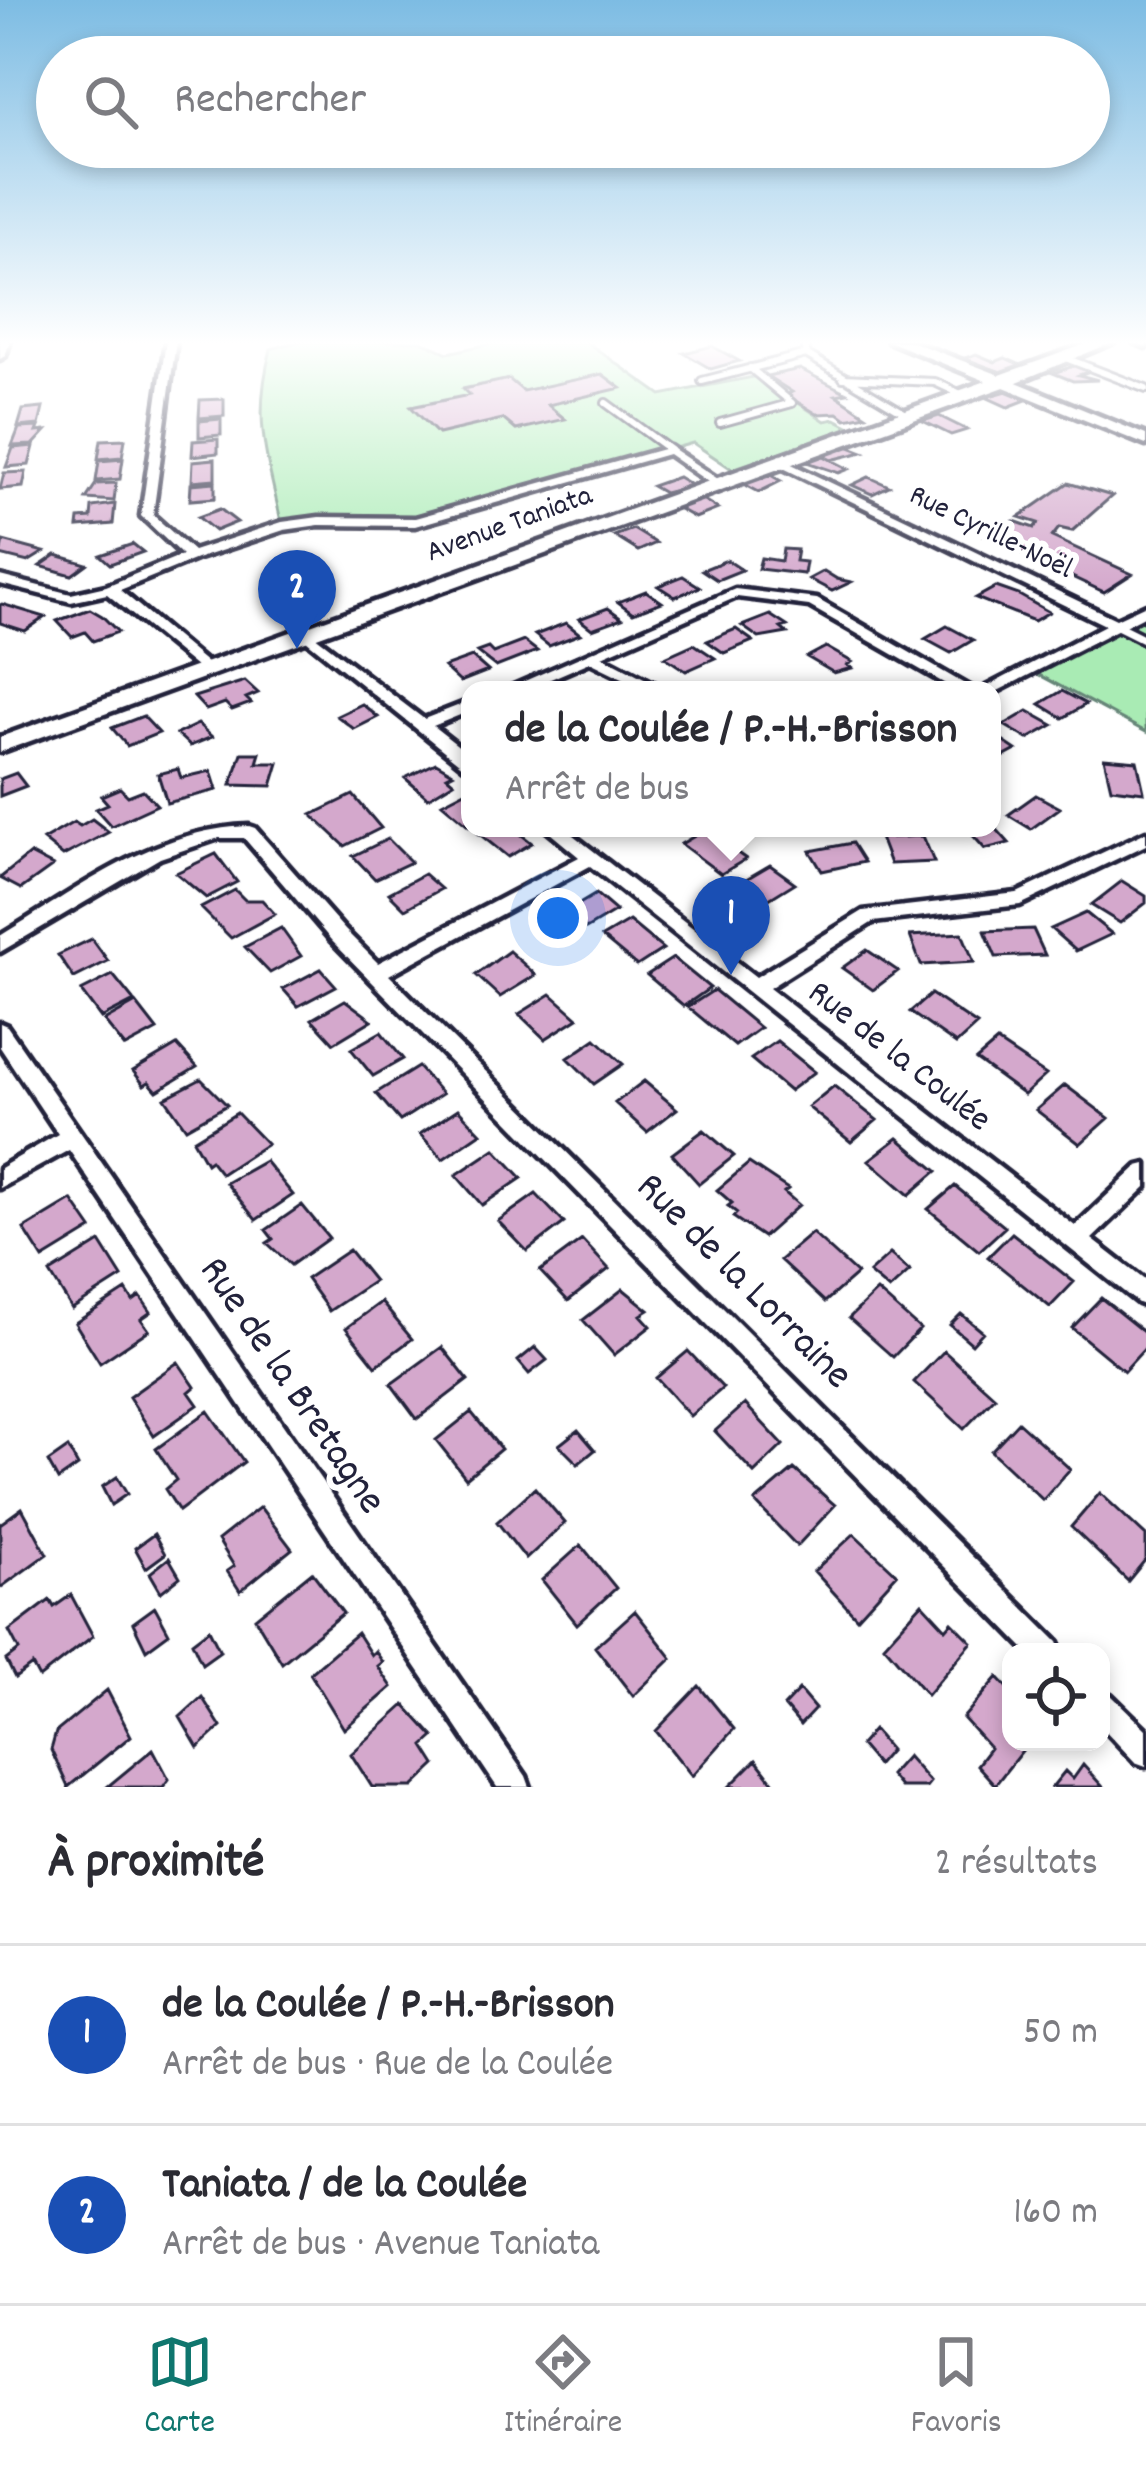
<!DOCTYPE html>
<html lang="fr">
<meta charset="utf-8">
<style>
:root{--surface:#fff;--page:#f7f7f7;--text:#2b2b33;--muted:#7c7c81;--line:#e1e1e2;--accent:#0f766e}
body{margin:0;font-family:Dekko,sans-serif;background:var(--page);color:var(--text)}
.controls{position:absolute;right:36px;bottom:36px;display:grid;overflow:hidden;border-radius:24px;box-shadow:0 6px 18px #0003}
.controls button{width:108px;height:108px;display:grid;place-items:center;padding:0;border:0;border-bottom:3px solid var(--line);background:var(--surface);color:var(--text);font:60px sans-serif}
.you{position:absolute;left:558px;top:918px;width:42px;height:42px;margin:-30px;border:9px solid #fff;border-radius:50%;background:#1a73e8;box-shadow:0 0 0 18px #1a73e833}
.badge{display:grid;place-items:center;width:78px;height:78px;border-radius:50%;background:var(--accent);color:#fff;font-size:39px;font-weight:700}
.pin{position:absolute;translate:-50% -99px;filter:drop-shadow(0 3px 6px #0008)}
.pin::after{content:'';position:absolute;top:63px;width:42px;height:36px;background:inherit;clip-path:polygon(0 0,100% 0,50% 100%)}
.popup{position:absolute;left:461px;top:681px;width:540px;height:156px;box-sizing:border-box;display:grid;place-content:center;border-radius:24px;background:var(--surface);filter:drop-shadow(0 3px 9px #0005);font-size:39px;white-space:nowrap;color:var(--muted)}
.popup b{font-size:45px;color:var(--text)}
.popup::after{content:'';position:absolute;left:50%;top:100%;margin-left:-24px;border:24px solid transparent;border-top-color:var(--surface)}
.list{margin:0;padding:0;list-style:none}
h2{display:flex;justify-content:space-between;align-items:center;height:156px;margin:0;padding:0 48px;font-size:51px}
h2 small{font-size:39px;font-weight:400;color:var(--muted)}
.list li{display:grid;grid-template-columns:78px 1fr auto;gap:36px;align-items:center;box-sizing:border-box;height:180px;padding:0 48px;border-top:3px solid var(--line)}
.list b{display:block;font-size:45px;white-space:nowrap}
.list p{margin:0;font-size:39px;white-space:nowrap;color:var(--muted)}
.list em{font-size:39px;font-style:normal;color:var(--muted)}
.icon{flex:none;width:66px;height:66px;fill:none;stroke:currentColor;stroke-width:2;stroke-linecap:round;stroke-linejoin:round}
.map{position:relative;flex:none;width:1146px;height:1787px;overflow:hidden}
.search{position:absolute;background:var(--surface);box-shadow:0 6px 18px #0003;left:36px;right:36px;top:36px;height:132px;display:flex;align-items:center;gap:30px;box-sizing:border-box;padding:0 42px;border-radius:66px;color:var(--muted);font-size:45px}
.sheet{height:516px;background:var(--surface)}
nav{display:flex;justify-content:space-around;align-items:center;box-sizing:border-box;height:168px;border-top:3px solid var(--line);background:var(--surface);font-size:33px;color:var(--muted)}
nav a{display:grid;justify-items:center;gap:6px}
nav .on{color:var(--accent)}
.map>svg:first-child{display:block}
.green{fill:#a9ebb4;stroke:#668678;stroke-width:3}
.building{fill:#d4a8cc;stroke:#22223b;stroke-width:3}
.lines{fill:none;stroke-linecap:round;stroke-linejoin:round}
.service-far1-casing{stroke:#22223b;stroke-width:12}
.service-casing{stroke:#22223b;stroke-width:15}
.minor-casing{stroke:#22223b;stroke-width:9}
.tertiary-casing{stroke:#22223b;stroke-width:9}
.secondary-casing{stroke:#22223b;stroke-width:9}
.service-far1{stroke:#fff;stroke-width:6}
.service{stroke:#fff;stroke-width:8}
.minor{fill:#fff;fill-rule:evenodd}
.tertiary{fill:#fff;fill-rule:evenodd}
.secondary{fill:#fff;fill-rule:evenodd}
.labels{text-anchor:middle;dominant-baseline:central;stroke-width:12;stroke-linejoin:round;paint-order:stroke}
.far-street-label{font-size:30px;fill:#22223b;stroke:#fff}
.street-label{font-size:36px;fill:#22223b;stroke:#fff}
.near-street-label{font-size:42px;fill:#22223b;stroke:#fff}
</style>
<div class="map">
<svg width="1146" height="1787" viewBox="0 0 1146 1787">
<rect width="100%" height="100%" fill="#fff"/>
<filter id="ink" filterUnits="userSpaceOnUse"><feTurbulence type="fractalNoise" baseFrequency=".00833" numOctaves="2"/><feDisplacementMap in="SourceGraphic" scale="24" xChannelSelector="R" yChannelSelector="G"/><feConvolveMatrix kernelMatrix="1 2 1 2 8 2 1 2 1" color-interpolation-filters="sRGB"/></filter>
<g filter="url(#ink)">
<path class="green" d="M 300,341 L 421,341 L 448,353 L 503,341 L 585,341 L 661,395 L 758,376 L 825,421 L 835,419 L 852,428 L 732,469 L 693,443 L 415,522 L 282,526 C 267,455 252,421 271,349 Z
M 1146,609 L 1146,732 L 1030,670 Z"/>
<path class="building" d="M 712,346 L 739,361 L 711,369 L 684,353 Z
M 976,354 L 995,362 L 1005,358 L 1021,365 L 1001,372 L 962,359 Z
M 1076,365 L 1090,371 L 1079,375 L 1098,380 L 1073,381 L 1053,373 Z
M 800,369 L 847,393 L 836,395 L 866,415 L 846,419 L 838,413 L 817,414 L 786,395 L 792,392 L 767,376 Z
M 602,374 L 621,388 L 548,405 L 565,419 L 516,430 L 503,419 L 438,434 L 411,407 L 469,395 L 463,389 L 509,379 L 523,391 Z
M 1014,389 L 1034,397 L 1008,407 L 986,397 Z
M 224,399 L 224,416 L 199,418 L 200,400 Z
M 43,408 L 39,425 L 18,427 L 23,410 Z
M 939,416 L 967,430 L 951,435 L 923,421 Z
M 221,419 L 221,435 L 199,437 L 199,421 Z
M 39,427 L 37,432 L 46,431 L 33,445 L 12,446 L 19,428 Z
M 125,439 L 122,457 L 98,459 L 101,440 Z
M 218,439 L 218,453 L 192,456 L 193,441 Z
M 845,445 L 863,452 L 831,460 L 819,453 Z
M 34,446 L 29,465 L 6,467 L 13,448 Z
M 820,454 L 849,469 L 839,473 L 804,461 Z
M 123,459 L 120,479 L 96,481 L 99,461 Z
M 215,459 L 215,479 L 192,481 L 193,461 Z
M 26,472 L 23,487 L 0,489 L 4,473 Z
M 765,472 L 781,481 L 759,492 L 740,482 Z
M 678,477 L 693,486 L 664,493 L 652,486 Z
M 869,477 L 889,486 L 872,494 L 852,485 Z
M 215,482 L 215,498 L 190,500 L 191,484 Z
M 116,483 L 114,501 L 86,499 L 96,484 Z
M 1068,483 L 1112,496 L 1072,531 L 1059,528 L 1052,537 L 1132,574 L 1104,592 L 985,536 L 1014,521 L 1034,528 L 1038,523 L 1019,517 Z
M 699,497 L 718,509 L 695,518 L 674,506 Z
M 115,504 L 113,524 L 78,527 L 79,519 L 91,518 L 92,507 Z
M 220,509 L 237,522 L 215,531 L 198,517 Z
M 633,529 L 656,543 L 638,551 L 614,536 Z
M 3,541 L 44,552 L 28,562 L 0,555 Z
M 133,544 L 143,552 L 110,564 L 100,555 Z
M 783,549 L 797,550 L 795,561 L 806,562 L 804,574 L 758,569 L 761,558 L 781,561 Z
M 56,555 L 87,564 L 72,575 L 40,566 Z
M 727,560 L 742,570 L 717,580 L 702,570 Z
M 824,571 L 837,579 L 851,582 L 832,591 L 809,579 Z
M 683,576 L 700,587 L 675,597 L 658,586 Z
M 996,587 L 1019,595 L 1049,612 L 1034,621 L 976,598 Z
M 646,591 L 662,602 L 633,613 L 618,602 Z
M 0,605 L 2,604 L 45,617 L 25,631 L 0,623 Z
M 608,608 L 622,618 L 592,629 L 579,619 Z
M 90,609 L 102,616 L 118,632 L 93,641 L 85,632 L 72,637 L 57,621 Z
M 770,615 L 787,626 L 781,628 L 787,633 L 759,638 L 742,626 Z
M 566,623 L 580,634 L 549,646 L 535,635 Z
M 947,626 L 973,640 L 951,653 L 925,639 Z
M 736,629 L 753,641 L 724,653 L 707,641 Z
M 524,641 L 537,651 L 496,667 L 477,652 L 488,648 L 493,653 Z
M 694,644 L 715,658 L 686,671 L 665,657 Z
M 826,647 L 852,662 L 847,665 L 852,668 L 834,673 L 807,657 Z
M 472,657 L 488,671 L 460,682 L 444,667 Z
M 245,681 L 258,693 L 246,698 L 251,703 L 232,710 L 225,703 L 206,710 L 194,697 Z
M 1062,691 L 1086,704 L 1063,718 L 1040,704 Z
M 362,704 L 378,717 L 354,729 L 337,716 Z
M 1028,711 L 1053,725 L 1028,739 L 1004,725 Z
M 143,716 L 159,733 L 127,746 L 112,728 Z
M 198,724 L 212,737 L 190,746 L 177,734 Z
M 992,734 L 1016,750 L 992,763 Z
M 242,753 L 260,753 L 257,763 L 279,763 L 272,786 L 231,785 Z
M 1104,758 L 1137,761 L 1144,792 L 1111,788 Z
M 436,763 L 453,773 L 447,776 L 454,782 L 428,798 L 405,778 Z
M 178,769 L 181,778 L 211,771 L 217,790 L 167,803 L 158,774 Z
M 16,773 L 26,786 L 0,796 L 0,779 Z
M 120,788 L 128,796 L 143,790 L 157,805 L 111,826 L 96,809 L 108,804 L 101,796 Z
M 467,790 L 470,793 L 468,825 L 442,803 Z
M 353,795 L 381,828 L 345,846 L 312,815 Z
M 1036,795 L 1060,808 L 1031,829 L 1008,815 Z
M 92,819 L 109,832 L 63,856 L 43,840 L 74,822 L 80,826 Z
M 993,825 L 1009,843 L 985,849 L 969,831 Z
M 487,828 L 513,828 L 532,843 L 508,857 L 478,833 Z
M 705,830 L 746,859 L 721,874 L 681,844 Z
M 923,836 L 934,862 L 890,864 L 880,838 Z
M 388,839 L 411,862 L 375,879 L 353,856 Z
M 852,843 L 864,862 L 822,871 L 810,851 Z
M 30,854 L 53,866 L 21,889 L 0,878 Z
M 216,854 L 237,882 L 206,898 L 176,873 Z
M 770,865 L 795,883 L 761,904 L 736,885 Z
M 424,874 L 441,889 L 405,909 L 389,893 Z
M 1122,881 L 1146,896 L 1146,903 L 1120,923 L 1091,905 Z
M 235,890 L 245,900 L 262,900 L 275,914 L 231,938 L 201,908 Z
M 596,894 L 616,911 L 586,929 L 566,912 Z
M 1086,913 L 1112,934 L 1076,951 L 1051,929 Z
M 629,921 L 663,949 L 637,966 L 602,937 Z
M 281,928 L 301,956 L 270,973 L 245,947 Z
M 1033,929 L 1045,955 L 996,957 L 985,931 Z
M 962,933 L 974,962 L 921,965 L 910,936 Z
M 92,939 L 108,961 L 74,978 L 58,955 Z
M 867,950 L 898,971 L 873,990 L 842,968 Z
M 509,951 L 536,975 L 500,997 L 476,975 Z
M 673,958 L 710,988 L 684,1006 L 647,975 Z
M 321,969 L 336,986 L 298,1006 L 283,989 Z
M 113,975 L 134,1001 L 101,1018 L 81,991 Z
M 714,990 L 760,1028 L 735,1046 L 688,1007 Z
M 551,994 L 578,1018 L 545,1039 L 519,1014 Z
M 931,994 L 977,1025 L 956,1044 L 910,1012 Z
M 345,1000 L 372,1020 L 334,1043 L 312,1019 Z
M 136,1003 L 157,1030 L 125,1047 L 104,1021 Z
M 381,1032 L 403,1059 L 373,1076 L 351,1049 Z
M 596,1039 L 623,1064 L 594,1084 L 568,1058 Z
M 777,1041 L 815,1072 L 789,1091 L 751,1059 Z
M 997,1042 L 1046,1075 L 1024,1095 L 976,1060 Z
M 177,1045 L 197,1067 L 157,1091 L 149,1082 L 144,1085 L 133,1071 Z
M 418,1067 L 442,1094 L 400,1121 L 376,1093 Z
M 201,1079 L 227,1105 L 186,1128 L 165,1098 Z
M 644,1081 L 677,1109 L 647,1132 L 615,1103 Z
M 1065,1085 L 1109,1118 L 1080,1144 L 1036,1110 Z
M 834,1086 L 877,1120 L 851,1142 L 808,1107 Z
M 458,1109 L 481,1133 L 443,1159 L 420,1134 Z
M 237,1113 L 267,1144 L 221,1174 L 210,1160 L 206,1163 L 193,1140 Z
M 704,1130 L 734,1156 L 699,1184 L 672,1154 Z
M 898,1138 L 937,1171 L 909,1195 L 869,1160 Z
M 495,1149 L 522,1178 L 482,1205 L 456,1175 Z
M 265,1161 L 293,1195 L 256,1220 L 226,1183 Z
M 749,1163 L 788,1189 L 784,1192 L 799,1205 L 763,1237 L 733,1217 L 737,1213 L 728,1206 L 732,1203 L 717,1190 Z
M 955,1186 L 1005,1227 L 979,1251 L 928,1209 Z
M 536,1194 L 564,1223 L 527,1251 L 498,1221 Z
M 72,1200 L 92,1229 L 43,1259 L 24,1229 Z
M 302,1205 L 329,1238 L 291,1265 L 267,1243 L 273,1239 L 266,1230 Z
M 812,1233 L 857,1274 L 825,1302 L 780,1260 Z
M 1012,1233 L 1074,1282 L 1050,1307 L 988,1257 Z
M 582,1240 L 609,1269 L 568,1301 L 540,1271 Z
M 100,1242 L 122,1277 L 72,1309 L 50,1273 Z
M 349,1250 L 374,1281 L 329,1311 L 306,1279 Z
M 890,1254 L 910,1271 L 889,1290 L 869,1273 Z
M 623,1289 L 649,1310 L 641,1315 L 651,1326 L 614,1355 L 583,1320 Z
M 126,1290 L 133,1301 L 140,1296 L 151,1312 L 141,1319 L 149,1330 L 100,1363 L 75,1323 Z
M 877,1291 L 920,1329 L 893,1357 L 849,1318 Z
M 1101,1298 L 1146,1334 L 1146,1347 L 1124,1371 L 1072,1328 Z
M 381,1302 L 412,1339 L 376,1366 L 346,1328 Z
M 961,1314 L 983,1332 L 972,1344 L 950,1325 Z
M 442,1347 L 468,1380 L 417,1419 L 391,1384 Z
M 535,1347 L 547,1360 L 529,1374 L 518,1361 Z
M 688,1351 L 723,1388 L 690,1416 L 656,1378 Z
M 944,1351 L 995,1397 L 964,1429 L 914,1382 Z
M 178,1362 L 195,1387 L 189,1392 L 198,1405 L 154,1436 L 129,1397 Z
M 745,1404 L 783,1445 L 754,1473 L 715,1431 Z
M 208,1411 L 244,1462 L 179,1511 L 165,1489 L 176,1480 L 156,1449 Z
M 471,1412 L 501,1449 L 466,1478 L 436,1440 Z
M 1018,1422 L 1070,1469 L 1043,1500 L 991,1451 Z
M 578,1430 L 595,1450 L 578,1464 L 559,1445 Z
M 68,1448 L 78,1466 L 58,1480 L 48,1462 Z
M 794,1469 L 835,1505 L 797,1546 L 755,1502 Z
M 117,1477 L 127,1494 L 111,1505 L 102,1487 Z
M 535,1488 L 565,1523 L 526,1559 L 497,1522 Z
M 1100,1493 L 1146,1536 L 1146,1559 L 1128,1581 L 1071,1527 Z
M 260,1507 L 292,1549 L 240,1591 L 227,1571 L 234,1566 L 218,1540 Z
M 22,1508 L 47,1554 L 0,1588 L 0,1524 Z
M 154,1534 L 165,1554 L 146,1568 L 135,1548 Z
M 854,1534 L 897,1574 L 857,1618 L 814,1571 Z
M 581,1545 L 616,1588 L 577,1624 L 542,1580 Z
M 169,1558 L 180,1577 L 161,1592 L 150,1573 Z
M 312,1572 L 343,1613 L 282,1663 L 255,1618 Z
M 71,1595 L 93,1636 L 39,1678 L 32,1665 L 15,1678 L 6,1660 L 19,1650 L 9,1631 L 50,1600 L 54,1607 Z
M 922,1603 L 946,1629 L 952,1622 L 972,1642 L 927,1695 L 884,1645 Z
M 155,1607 L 169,1633 L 146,1650 L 133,1623 Z
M 635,1611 L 672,1658 L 633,1696 L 595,1647 Z
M 209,1629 L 220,1651 L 202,1664 L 192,1642 Z
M 357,1633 L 371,1655 L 375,1651 L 383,1662 L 378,1666 L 392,1687 L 344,1729 L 310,1673 Z
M 998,1677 L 1011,1691 L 1011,1742 L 1029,1742 L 995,1785 L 977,1765 L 990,1748 L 963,1718 Z
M 699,1686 L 734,1729 L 692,1776 L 656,1731 Z
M 107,1690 L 131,1736 L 68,1787 L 51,1750 L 56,1732 Z
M 799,1690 L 815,1709 L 800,1725 L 784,1706 Z
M 202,1697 L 221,1727 L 198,1748 L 180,1717 Z
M 405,1705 L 434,1737 L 424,1746 L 436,1765 L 413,1787 L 372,1787 L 351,1754 Z
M 873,1730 L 890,1750 L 877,1765 L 860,1745 Z
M 153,1749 L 169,1779 L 163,1787 L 107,1787 Z
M 907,1756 L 930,1782 L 926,1787 L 900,1787 L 890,1775 Z
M 756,1760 L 777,1787 L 729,1787 Z
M 1083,1765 L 1103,1787 L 1052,1787 L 1065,1771 L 1073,1779 Z"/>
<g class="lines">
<defs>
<path id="service-far1" d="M 806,341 L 806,354 L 908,415
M 1068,359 L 1146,389
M 843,378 L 935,382 L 965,396
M 702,381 L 806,354
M 606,403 L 670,450
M 720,423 L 792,403 L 750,368"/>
<path id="service" d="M 1114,624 L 1146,640"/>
<path id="minor" d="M 0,341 L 10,341 L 5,356 L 0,359 Z
M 166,341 L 176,341 L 153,515 L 193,551 L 282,522 L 319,517 L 415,518 L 670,447 L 724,483 L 714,486 L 668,454 L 415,526 L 319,525 L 284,530 L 196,559 L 120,590 L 214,669 L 207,673 L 202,672 L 107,594 L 71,602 L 0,584 L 0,576 L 71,594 L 106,586 L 182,555 L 141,516 Z
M 1132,341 L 1146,341 L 1146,347 Z
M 773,459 L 781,459 L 1116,619 L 1146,605 L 1146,615 L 992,694 L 992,690 L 983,690 L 986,687 L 1105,625 L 773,463 Z
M 735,589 L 817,599 L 975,690 L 956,690 L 809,606 L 737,597 L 602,656 L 667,690 L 647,690 L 590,662 L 525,690 L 504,690 Z
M 306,629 L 424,719 L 470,701 L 470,711 L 433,726 L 470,755 L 470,768 L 464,767 L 301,636 L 299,633 Z
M 249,826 L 255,828 L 345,930 L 378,963 L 579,857 L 544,828 L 564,828 L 756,977 L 863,911 L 1017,893 L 1146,832 L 1146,845 L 1020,905 L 873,922 L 769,988 L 1075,1226 L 1138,1166 L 1146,1164 L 1146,1187 L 1092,1239 L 1146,1281 L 1146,1306 L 1138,1303 L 590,866 L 389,975 L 1058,1642 L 1062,1652 L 1028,1652 L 331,940 L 244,838 L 219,838 L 160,858 L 0,952 L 0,936 C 78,889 154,829 249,826 Z
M 0,1023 L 7,1026 L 526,1776 L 530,1787 L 497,1787 L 69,1150 L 0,1188 L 0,1168 L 58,1134 L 0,1047 Z
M 1101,1690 L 1111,1695 L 1146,1729 L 1146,1766 L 1135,1762 L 1101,1726 Z"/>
<path id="tertiary" d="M 999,379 L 1009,379 L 1146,435 L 1146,445 L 999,385 Z"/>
<path id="secondary" d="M 888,341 L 910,341 L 1000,375 L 1094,341 L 1116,341 L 1010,385 L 0,752 L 0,737 L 986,381 Z"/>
</defs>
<use href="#service-far1" class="service-far1-casing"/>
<use href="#service" class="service-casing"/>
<use href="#minor" class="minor-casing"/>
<use href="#tertiary" class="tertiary-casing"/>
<use href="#secondary" class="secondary-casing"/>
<use href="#service-far1" class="service-far1"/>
<use href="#service" class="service"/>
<use href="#minor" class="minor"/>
<use href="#tertiary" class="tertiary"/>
<use href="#secondary" class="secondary"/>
</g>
</g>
<linearGradient id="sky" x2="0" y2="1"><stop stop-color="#7dbce3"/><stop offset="0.58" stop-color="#fff"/><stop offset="1" stop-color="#fff" stop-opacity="0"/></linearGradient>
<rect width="1146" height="591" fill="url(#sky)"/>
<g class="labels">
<g class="far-street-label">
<text transform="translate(510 526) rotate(-20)">Avenue Taniata</text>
<text transform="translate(990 534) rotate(26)">Rue Cyrille-Noël</text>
</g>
<g class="street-label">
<text transform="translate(898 1058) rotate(38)">Rue de la Coulée</text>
</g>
<g class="near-street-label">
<text transform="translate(742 1283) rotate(45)">Rue de la Lorraine</text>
<text transform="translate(290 1387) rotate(56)">Rue de la Bretagne</text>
</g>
</g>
</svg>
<div class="controls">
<button><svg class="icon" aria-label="locate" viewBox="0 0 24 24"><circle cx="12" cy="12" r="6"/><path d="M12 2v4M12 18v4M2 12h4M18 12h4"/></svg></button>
</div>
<div class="you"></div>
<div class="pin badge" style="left:731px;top:975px;background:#1a4fb4">1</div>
<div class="popup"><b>de la Coulée / P.-H.-Brisson</b>Arrêt de bus</div>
<div class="pin badge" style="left:297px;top:649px;background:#1a4fb4">2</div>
<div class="search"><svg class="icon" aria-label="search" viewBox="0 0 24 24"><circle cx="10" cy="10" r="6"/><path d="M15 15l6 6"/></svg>Rechercher</div>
</div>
<section class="sheet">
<h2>À proximité<small>2 résultats</small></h2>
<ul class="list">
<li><span class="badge" style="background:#1a4fb4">1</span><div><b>de la Coulée / P.-H.-Brisson</b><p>Arrêt de bus · Rue de la Coulée</p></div><em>50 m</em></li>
<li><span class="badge" style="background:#1a4fb4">2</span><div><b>Taniata / de la Coulée</b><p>Arrêt de bus · Avenue Taniata</p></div><em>160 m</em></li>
</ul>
</section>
<nav>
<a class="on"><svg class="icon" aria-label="map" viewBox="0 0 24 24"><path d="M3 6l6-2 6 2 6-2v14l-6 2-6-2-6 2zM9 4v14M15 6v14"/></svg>Carte</a>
<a><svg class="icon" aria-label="directions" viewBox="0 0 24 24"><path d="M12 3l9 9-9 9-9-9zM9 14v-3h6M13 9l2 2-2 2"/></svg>Itinéraire</a>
<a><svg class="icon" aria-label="saved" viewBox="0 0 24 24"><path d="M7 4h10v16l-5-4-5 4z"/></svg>Favoris</a>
</nav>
